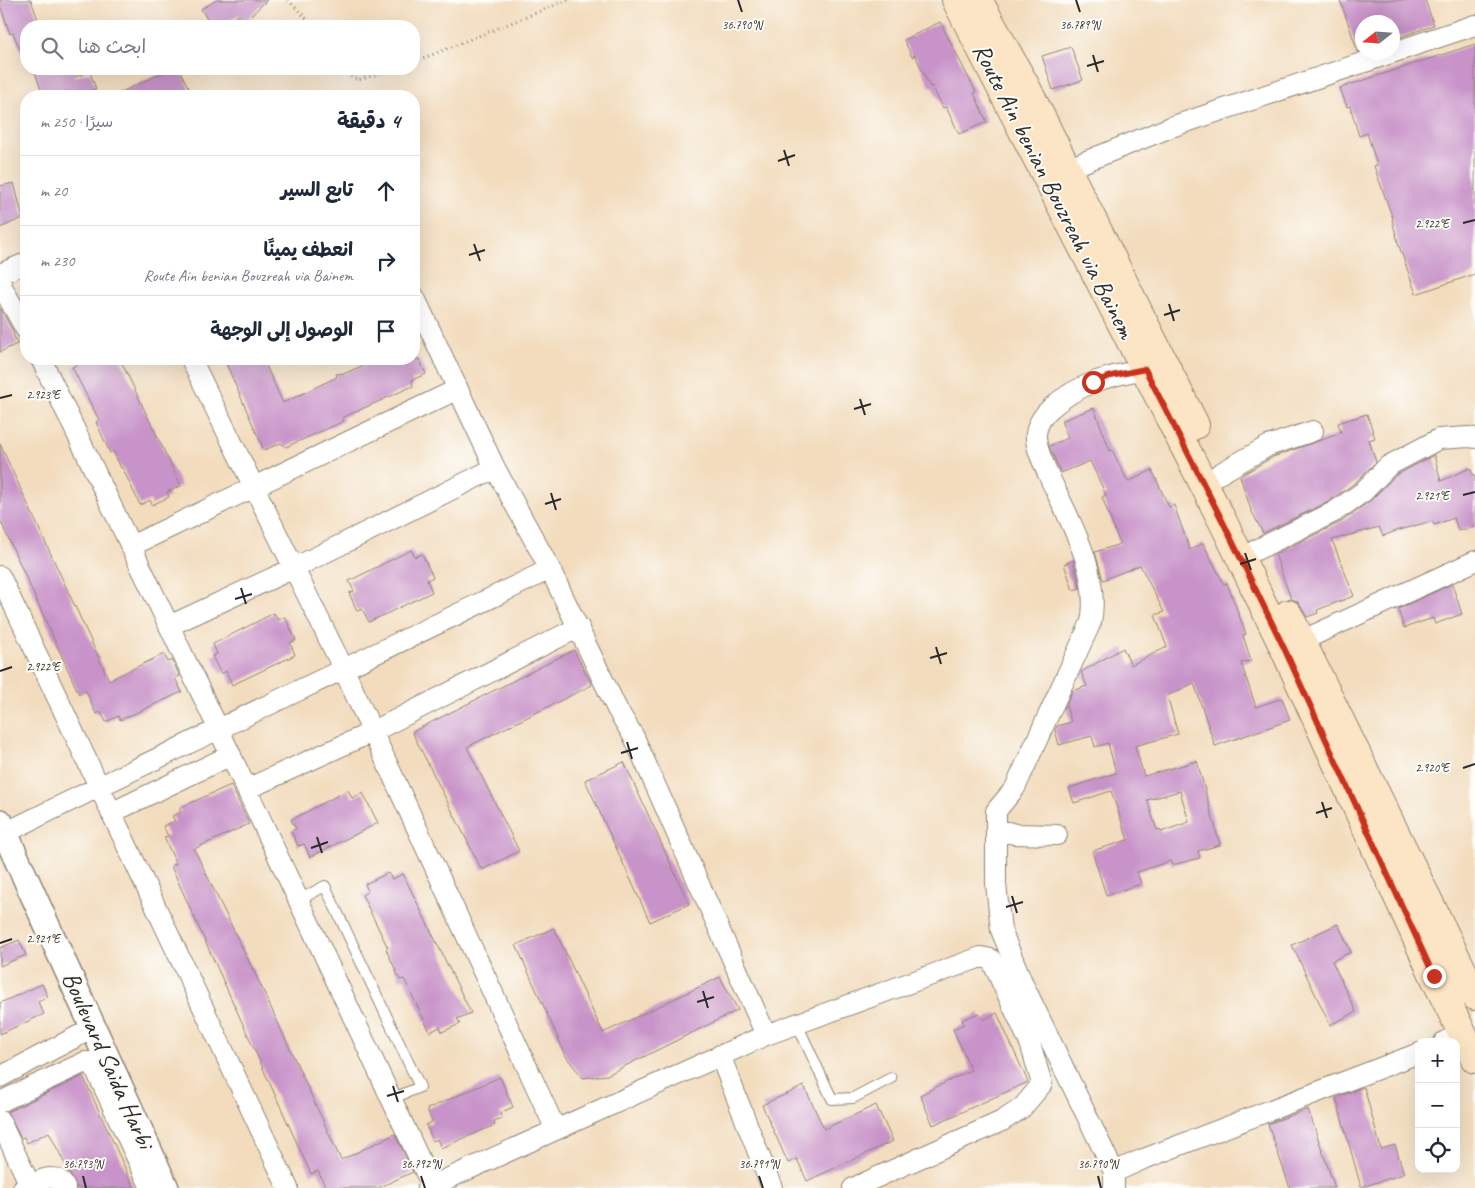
<!DOCTYPE html>
<html lang="ar">
<meta charset="utf-8">
<style>
:root{--surface:#fff;--page:#f6f6f7;--text:#1f2937;--muted:#747a83;--line:#e0e1e3}
body{margin:0;font-family:Caveat,"Playpen Sans Arabic",sans-serif;background:var(--page);color:var(--text);direction:rtl}
.controls{position:absolute;right:15px;bottom:15px;display:grid;overflow:hidden;border-radius:10px;box-shadow:0 5px 20px #0002}
.controls button{width:45px;height:45px;display:grid;place-items:center;padding:0;border:0;border-bottom:1px solid var(--line);background:var(--surface);color:var(--text);font:25px sans-serif}
.compass{position:absolute;left:1355px;top:15px;width:45px;height:45px;border-radius:50%;background:var(--surface);box-shadow:0 5px 20px #0002;rotate:253deg}
.stop{position:absolute;width:15px;height:15px;margin:-11px;border:4px solid #c8321e;border-radius:50%;background:#fff}
.stop.end{background:#c8321e;border-color:#fff;box-shadow:0 1px 5px #0008}
.list{margin:0;padding:0;list-style:none}
h2{display:flex;justify-content:space-between;align-items:center;height:65px;margin:0;padding:0 20px;font-size:21px}
h2 small{font-size:16px;font-weight:400;color:var(--muted)}
.list li{display:grid;grid-template-columns:32px 1fr auto;gap:15px;align-items:center;box-sizing:border-box;height:70px;padding:0 20px;border-top:1px solid var(--line)}
.list b{display:block;font-size:19px;white-space:nowrap}
.list p{margin:0;font-size:16px;white-space:nowrap;color:var(--muted)}
.list em{font-size:16px;font-style:normal;color:var(--muted)}
.icon{flex:none;width:28px;height:28px;fill:none;stroke:currentColor;stroke-width:2;stroke-linecap:round;stroke-linejoin:round}
.map{position:relative;flex:none;width:1475px;height:1188px;overflow:hidden;direction:ltr}
.search{position:absolute;background:var(--surface);box-shadow:0 5px 20px #0002;left:20px;top:20px;width:400px;height:55px;display:flex;align-items:center;gap:12px;box-sizing:border-box;padding:0 18px;border-radius:20px;color:var(--muted);font-size:19px}
.panel{position:absolute;background:var(--surface);box-shadow:0 5px 20px #0002;left:20px;top:90px;width:400px;height:275px;border-radius:20px;direction:rtl}
.map>svg:first-child{display:block}
.building{fill:#c893c9;fill-rule:evenodd}
.lines{fill:none;stroke-linecap:round;stroke-linejoin:round}
.service-casing{stroke:#8e8474;stroke-width:12}
.minor-casing{stroke:#8e8474;stroke-width:22}
.tertiary-casing{stroke:#8e8474;stroke-width:28}
.secondary-casing{stroke:#8e8474;stroke-width:30}
.path{stroke:#8e8474;stroke-width:3;stroke-dasharray:1 4;stroke-linecap:butt}
.service{stroke:#fff;stroke-width:10}
.minor{stroke:#fff;stroke-width:20}
.tertiary{stroke:#fff;stroke-width:25}
.secondary{stroke:#fce5c4;stroke-width:28}
.route{stroke:#c8321e;stroke-width:6}
.ticks{fill:none;stroke:#2b2b2b;stroke-width:2}
.labels{text-anchor:middle;dominant-baseline:central;stroke-width:4;stroke-linejoin:round;paint-order:stroke}
.street-label{font-size:25px;fill:#2b2b2b;stroke:#fdfcf7}
.ticks-label{font-size:12px;text-anchor:middle;fill:#2b2b2b;stroke:#fdfcf7;stroke-width:4;stroke-linejoin:round;paint-order:stroke}
</style>
<div class="map">
<svg width="1475" height="1188" viewBox="0 0 1475 1188">
<rect width="100%" height="100%" fill="#fdfcf7"/>
<filter id="ink" filterUnits="userSpaceOnUse"><feTurbulence type="fractalNoise" baseFrequency=".02" numOctaves="2"/><feDisplacementMap in="SourceGraphic" scale="10" xChannelSelector="R" yChannelSelector="G"/><feConvolveMatrix kernelMatrix="1 2 1 2 8 2 1 2 1" color-interpolation-filters="sRGB"/></filter>
<filter id="wash" filterUnits="userSpaceOnUse"><feTurbulence type="fractalNoise" baseFrequency=".0096" numOctaves="4" result="noise"/><feDisplacementMap in="SourceGraphic" scale="20" xChannelSelector="R" yChannelSelector="G"/><feGaussianBlur stdDeviation="1.12" result="paint"/><feColorMatrix in="noise" values="0 0 0 0 0 0 0 0 0 0 0 0 0 0 0 0 0 1.4 0 .05"/><feComposite in="paint" operator="in"/></filter>
<g filter="url(#wash)">
<rect width="100%" height="100%" fill="#f2dcbd"/>
<g id="blocks">
<path class="building" d="M 0,0 L 31,0 L 39,23 L 26,26 L 26,63 L 13,33 L 10,34 L 0,5 Z
M 217,0 L 267,0 L 245,21 L 239,15 L 220,26 L 211,26 L 201,9 Z
M 1340,0 L 1425,0 L 1434,25 L 1392,40 L 1392,22 L 1362,22 L 1362,50 L 1358,52 Z
M 940,22 L 976,92 L 974,93 L 987,122 L 959,134 L 946,107 L 943,108 L 932,86 L 930,87 L 915,55 L 912,57 L 904,40 Z
M 1475,44 L 1475,274 L 1416,294 L 1399,246 L 1392,220 L 1393,219 L 1374,166 L 1377,165 L 1367,133 L 1359,136 L 1350,106 L 1347,107 L 1340,88 Z
M 1071,47 L 1083,80 L 1053,90 L 1042,56 Z
M 34,69 L 72,69 L 75,77 L 90,72 L 96,89 L 76,96 L 43,96 Z
M 170,69 L 179,69 L 193,96 L 113,96 Z
M 14,183 L 23,218 L 0,228 L 0,186 Z
M 0,308 L 14,333 L 13,333 L 17,344 L 0,352 Z
M 76,359 L 120,359 L 181,486 L 167,492 L 169,497 L 152,505 L 150,500 L 140,505 L 122,467 L 121,468 L 113,451 L 110,453 L 96,422 L 99,420 L 72,367 L 79,364 Z
M 224,359 L 263,359 L 283,403 L 337,377 L 336,374 L 346,373 L 377,359 L 419,359 L 426,374 L 412,380 L 413,386 L 342,418 L 344,421 L 286,447 L 281,443 L 264,450 Z
M 1094,408 L 1110,451 L 1112,450 L 1128,482 L 1152,470 L 1169,507 L 1174,505 L 1190,550 L 1203,543 L 1224,584 L 1227,583 L 1246,634 L 1243,635 L 1251,661 L 1241,663 L 1256,707 L 1282,698 L 1290,720 L 1215,746 L 1194,683 L 1167,696 L 1178,734 L 1135,746 L 1144,776 L 1197,761 L 1220,845 L 1198,851 L 1200,858 L 1172,865 L 1170,861 L 1137,872 L 1141,884 L 1106,895 L 1092,851 L 1128,840 L 1111,791 L 1074,803 L 1069,788 L 1116,773 L 1108,743 L 1095,747 L 1092,736 L 1059,745 L 1055,730 L 1057,726 L 1071,722 L 1066,706 L 1072,691 L 1087,686 L 1081,672 L 1123,648 L 1131,665 L 1167,647 L 1155,615 L 1164,612 L 1140,565 L 1103,580 L 1095,552 L 1120,544 L 1102,497 L 1106,495 L 1090,461 L 1061,473 L 1049,446 L 1068,438 L 1061,421 ZM 1180,791 L 1189,822 L 1161,832 L 1160,829 L 1157,830 L 1147,800 Z
M 1367,414 L 1375,438 L 1369,440 L 1376,462 L 1355,483 L 1328,502 L 1263,533 L 1251,510 L 1240,476 L 1273,457 L 1341,433 L 1338,423 Z
M 0,444 L 109,680 L 164,654 L 168,662 L 172,660 L 180,676 L 175,678 L 182,692 L 120,720 L 118,716 L 106,722 L 101,712 L 96,714 L 86,691 L 79,694 L 0,520 Z
M 1434,455 L 1441,481 L 1470,468 L 1475,478 L 1475,527 L 1458,531 L 1454,518 L 1434,525 L 1432,521 L 1396,531 L 1383,536 L 1379,527 L 1332,540 L 1354,596 L 1317,610 L 1318,613 L 1307,617 L 1297,601 L 1291,599 L 1275,554 L 1341,522 L 1371,500 L 1395,476 Z
M 411,550 L 415,557 L 422,554 L 433,577 L 427,580 L 432,592 L 369,622 L 362,609 L 357,611 L 349,593 L 354,591 L 349,581 Z
M 1073,560 L 1080,588 L 1073,590 L 1064,564 Z
M 1452,584 L 1462,614 L 1435,624 L 1433,618 L 1404,628 L 1398,609 Z
M 274,613 L 278,620 L 285,617 L 296,640 L 290,643 L 295,655 L 232,685 L 226,671 L 221,674 L 212,656 L 217,654 L 213,644 Z
M 574,650 L 592,685 L 467,747 L 519,851 L 482,870 L 412,732 Z
M 624,762 L 689,904 L 650,922 L 585,780 Z
M 231,785 L 249,824 L 194,849 L 261,986 L 341,1160 L 395,1134 L 413,1172 L 378,1188 L 326,1188 L 318,1171 L 311,1174 L 171,866 L 176,864 L 164,837 L 168,836 L 163,826 L 175,821 L 172,816 L 181,812 L 179,808 Z
M 348,790 L 352,798 L 363,793 L 378,823 L 310,857 L 304,844 L 298,846 L 291,831 L 296,829 L 291,820 Z
M 388,873 L 392,879 L 403,874 L 471,1013 L 457,1019 L 460,1024 L 442,1032 L 440,1027 L 430,1032 L 404,979 L 400,980 L 386,949 L 388,948 L 362,895 L 368,891 L 365,884 Z
M 1338,924 L 1351,952 L 1332,961 L 1356,1012 L 1330,1025 L 1292,945 Z
M 554,928 L 603,1033 L 720,977 L 738,1010 L 607,1075 L 583,1078 L 567,1058 L 516,945 Z
M 19,940 L 26,955 L 0,966 L 0,948 Z
M 42,984 L 48,997 L 38,1002 L 44,1014 L 0,1034 L 0,1003 Z
M 979,1013 L 983,1020 L 997,1013 L 1028,1082 L 933,1125 L 920,1095 L 971,1070 L 953,1029 L 964,1024 L 962,1020 Z
M 83,1076 L 134,1188 L 77,1188 L 49,1132 L 27,1143 L 24,1137 L 21,1138 L 7,1112 Z
M 500,1077 L 513,1107 L 500,1113 L 502,1118 L 494,1121 L 495,1125 L 441,1148 L 437,1139 L 433,1141 L 426,1125 L 432,1122 L 427,1109 Z
M 804,1086 L 824,1129 L 876,1105 L 893,1141 L 807,1181 L 797,1159 L 788,1163 L 762,1105 Z
M 1364,1087 L 1381,1149 L 1395,1145 L 1404,1174 L 1361,1187 L 1336,1098 Z
M 1308,1109 L 1335,1188 L 1290,1188 L 1268,1124 Z"/>
</g>
</g>
<g filter="url(#ink)">
<use href="#blocks" fill-opacity="0" stroke="#8e8474" stroke-width="1"/>
<g class="lines">
<defs>
<path id="service" d="M 299,900 L 325,886 L 420,1087 L 391,1099
M 797,1024 L 832,1099 L 853,1098 L 891,1078"/>
<path id="minor" d="M 1055,176 L 1067,169 L 1171,127 L 1475,25
M 0,274 L 26,263
M 0,283 L 26,330
M 414,296 L 495,468 L 550,569
M 41,359 L 218,728 L 432,1186
M 191,359 L 344,670 L 556,1130
M 1219,474 L 1268,446 L 1313,431
M 131,546 L 458,389
M 1256,550 L 1334,512 L 1363,492 L 1388,466 L 1439,439 L 1469,437 L 1475,438
M 0,576 L 288,1188
M 169,626 L 294,568 L 495,468
M 1290,646 L 1475,561
M 247,789 L 372,732 L 579,627
M 111,813 L 231,755
M 996,829 L 996,884 L 1001,930 L 1023,984 L 1114,1172
M 5,833 C 186,743 369,658 550,569 L 617,709 L 634,737 L 766,1035
M 1057,835 L 1015,834 L 996,829 L 996,811 L 1015,788 L 1091,622 C 1101,572 1068,518 1048,474 C 1043,462 1035,447 1036,434 C 1037,424 1044,414 1051,408 C 1079,383 1109,376 1145,369
M 1444,1042 L 1462,1033
M 720,1055 L 772,1188
M 0,1077 L 93,1028
M 0,1102 L 85,1062 L 92,1062 L 151,1188
M 0,1121 L 30,1185
M 23,1188 C 36,1182 57,1169 65,1188
M 427,1188 L 766,1035 L 981,957 L 991,959 L 1030,1043 L 1042,1084 L 1022,1108 L 1002,1121 L 853,1188
M 1114,1188 L 1114,1172 L 1141,1160 L 1419,1053"/>
<path id="tertiary" d="M 0,822 L 166,1188"/>
<path id="secondary" d="M 956,0 L 1223,522 L 1284,648 L 1434,976 L 1475,1059
M 978,0 L 1025,85 L 1195,425
M 1288,614 L 1475,996"/>
</defs>
<use href="#service" class="service-casing"/>
<use href="#minor" class="minor-casing"/>
<use href="#tertiary" class="tertiary-casing"/>
<use href="#secondary" class="secondary-casing"/>
<path class="path" d="M 288,0 L 314,26
M 414,62 L 568,0
M 344,69 L 350,76 L 358,80 L 395,69"/>
<use href="#service" class="service"/>
<use href="#minor" class="minor"/>
<use href="#tertiary" class="tertiary"/>
<use href="#secondary" class="secondary"/>
</g>
</g>
<g class="lines" filter="url(#ink)">
<path class="route" d="M 1093,382 L 1111,376 L 1145,369 L 1223,522 L 1284,648 L 1434,976"/>
</g>
<path class="ticks" d="M 738,0 L 742,12M 1076,0 L 1080,12M 1093,55 L 1098,72M 1087,66 L 1104,61M 784,150 L 789,166M 778,161 L 795,155M 1463,223 L 1475,220M 474,244 L 480,261M 469,255 L 485,250M 1169,304 L 1174,321M 1164,315 L 1180,310M 0,398 L 12,395M 860,399 L 865,415M 854,409 L 871,404M 551,493 L 556,510M 1463,495 L 1475,492M 545,504 L 561,499M 1245,553 L 1251,570M 1240,564 L 1256,559M 241,588 L 246,604M 235,599 L 252,594M 936,647 L 941,664M 930,658 L 947,653M 0,671 L 12,667M 627,742 L 632,759M 621,753 L 638,748M 1463,768 L 1475,764M 1322,802 L 1327,818M 1316,813 L 1332,808M 317,837 L 322,853M 311,848 L 328,842M 1012,896 L 1017,913M 1006,907 L 1023,902M 0,943 L 12,939M 703,991 L 708,1008M 697,1002 L 714,997M 393,1086 L 398,1102M 387,1096 L 404,1091M 83,1176 L 86,1188M 421,1176 L 425,1188M 759,1176 L 763,1188M 1098,1176 L 1101,1188"/>
<g class="labels">
<g class="street-label">
<text transform="translate(1054 191) rotate(63)">Route Ain benian Bouzreah via Bainem</text>
<text transform="translate(108 1060) rotate(66)">Boulevard Saida Harbi</text>
</g>
</g>
<g class="ticks-label">
<text x="742" y="29">36.790°N</text>
<text x="1080" y="29">36.789°N</text>
<text x="1432" y="228">2.922°E</text>
<text x="43" y="399">2.923°E</text>
<text x="1432" y="500">2.921°E</text>
<text x="43" y="671">2.922°E</text>
<text x="1432" y="772">2.920°E</text>
<text x="43" y="943">2.921°E</text>
<text x="83" y="1168">36.793°N</text>
<text x="421" y="1168">36.792°N</text>
<text x="759" y="1168">36.791°N</text>
<text x="1098" y="1168">36.790°N</text>
</g>
</svg>
<div class="controls">
<button>+</button>
<button>−</button>
<button><svg class="icon" aria-label="locate" viewBox="0 0 24 24"><circle cx="12" cy="12" r="6"/><path d="M12 2v4M12 18v4M2 12h4M18 12h4"/></svg></button>
</div>
<svg class="compass" viewBox="-18 -18 36 36"><path d="M0-13l5 13h-10z" fill="#e53935"/><path d="M0 13l5-13h-10z" fill="#747a83"/></svg>
<div class="stop" style="left:1093px;top:382px"></div>
<div class="stop end" style="left:1434px;top:976px"></div>
<div class="search"><svg class="icon" aria-label="search" viewBox="0 0 24 24"><circle cx="10" cy="10" r="6"/><path d="M15 15l6 6"/></svg>ابحث هنا</div>
<section class="panel">
<h2>4 دقيقة<small>سيرًا · 250 m</small></h2>
<ul class="list">
<li><svg class="icon" aria-label="ahead" viewBox="0 0 24 24"><path d="M12 20V5M6 11l6-6 6 6"/></svg><div><b>تابع السير</b></div><em>20 m</em></li>
<li><svg class="icon" aria-label="right" viewBox="0 0 24 24"><path d="M7 20v-9h11M14 6l5 5-5 5"/></svg><div><b>انعطف يمينًا</b><p>Route Ain benian Bouzreah via Bainem</p></div><em>230 m</em></li>
<li><svg class="icon" aria-label="arrive" viewBox="0 0 24 24"><path d="M6 21V4h12l-3 4 3 4H6"/></svg><div><b>الوصول إلى الوجهة</b></div></li>
</ul>
</section>
</div>
